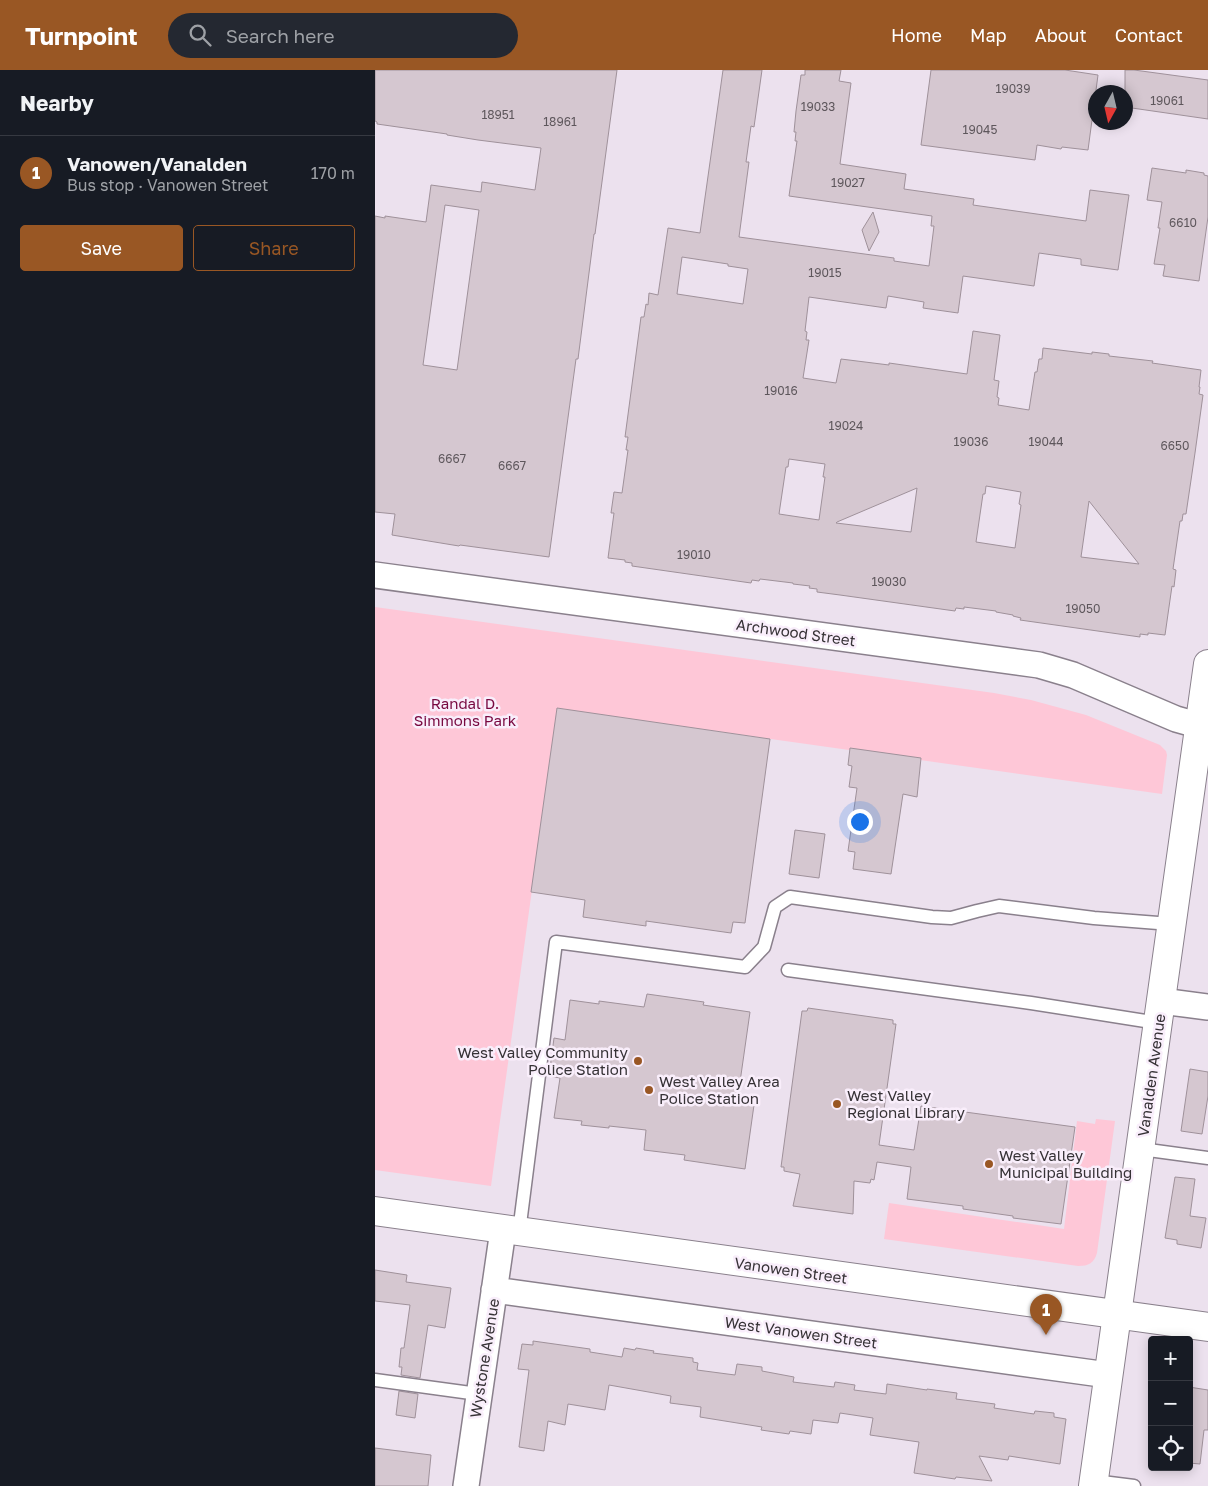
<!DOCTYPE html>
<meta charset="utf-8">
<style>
:root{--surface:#171b24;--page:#242831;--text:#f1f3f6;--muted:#9ea1a6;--line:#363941;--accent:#995724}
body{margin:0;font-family:"Golos Text",sans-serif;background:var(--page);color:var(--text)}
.controls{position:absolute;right:15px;bottom:15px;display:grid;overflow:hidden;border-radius:5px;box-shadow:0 2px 12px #0003}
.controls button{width:45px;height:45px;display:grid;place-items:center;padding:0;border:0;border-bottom:1px solid var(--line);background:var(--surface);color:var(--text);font:25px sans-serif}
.compass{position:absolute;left:713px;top:15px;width:45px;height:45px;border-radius:50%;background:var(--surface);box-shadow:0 2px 12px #0003;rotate:188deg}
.you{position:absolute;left:484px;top:751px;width:18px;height:18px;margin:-12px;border:4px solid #fff;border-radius:50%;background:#1a73e8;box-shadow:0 0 0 8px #1a73e833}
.badge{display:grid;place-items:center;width:32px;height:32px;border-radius:50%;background:var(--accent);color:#fff;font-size:16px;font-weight:700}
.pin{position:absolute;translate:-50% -41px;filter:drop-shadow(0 1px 2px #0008)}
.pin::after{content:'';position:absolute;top:26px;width:18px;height:15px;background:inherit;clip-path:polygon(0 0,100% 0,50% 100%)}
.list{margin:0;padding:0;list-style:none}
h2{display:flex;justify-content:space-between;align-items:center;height:65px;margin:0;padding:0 20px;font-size:21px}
h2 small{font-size:16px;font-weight:400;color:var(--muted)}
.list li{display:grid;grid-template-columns:32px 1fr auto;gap:15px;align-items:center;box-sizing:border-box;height:75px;padding:0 20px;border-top:1px solid var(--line)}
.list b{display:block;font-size:19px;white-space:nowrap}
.list p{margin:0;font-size:16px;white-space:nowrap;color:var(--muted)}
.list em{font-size:16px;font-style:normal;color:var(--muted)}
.actions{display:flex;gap:10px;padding:15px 20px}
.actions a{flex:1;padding:11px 0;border:1px solid var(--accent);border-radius:5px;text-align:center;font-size:18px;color:var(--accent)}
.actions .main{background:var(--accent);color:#fff}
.icon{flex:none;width:28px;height:28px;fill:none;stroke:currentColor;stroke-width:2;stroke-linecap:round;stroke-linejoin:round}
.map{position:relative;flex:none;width:833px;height:1416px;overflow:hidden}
header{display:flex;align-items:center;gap:30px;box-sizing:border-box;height:70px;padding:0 25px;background:var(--accent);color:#fff}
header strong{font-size:24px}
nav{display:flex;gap:28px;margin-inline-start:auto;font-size:18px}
.search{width:350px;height:45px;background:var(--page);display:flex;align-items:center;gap:12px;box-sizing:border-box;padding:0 18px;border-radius:28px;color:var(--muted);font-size:19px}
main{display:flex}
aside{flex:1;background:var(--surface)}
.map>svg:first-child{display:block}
.green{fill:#fec7d7}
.building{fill:#d5c7d0;stroke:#9f919a;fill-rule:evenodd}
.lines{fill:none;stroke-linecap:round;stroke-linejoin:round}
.service-casing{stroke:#8a808c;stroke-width:15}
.minor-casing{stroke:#8a808c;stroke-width:28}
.tertiary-casing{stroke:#8a808c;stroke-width:30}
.secondary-casing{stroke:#8a808c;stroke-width:30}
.service{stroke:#fff;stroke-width:12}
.minor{stroke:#fff;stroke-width:25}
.tertiary{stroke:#fff;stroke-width:28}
.secondary{stroke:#fff;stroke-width:28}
.poi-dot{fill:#995724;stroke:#f9eefb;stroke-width:2}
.labels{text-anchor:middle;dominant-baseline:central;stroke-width:5;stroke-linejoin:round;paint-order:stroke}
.number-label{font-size:12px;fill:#5e575c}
.street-label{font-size:15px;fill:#363236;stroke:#f9eefb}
.park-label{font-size:15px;fill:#780940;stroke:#f9eefb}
.poi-label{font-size:15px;fill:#363236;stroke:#f9eefb;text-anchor:start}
</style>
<header>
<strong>Turnpoint</strong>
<div class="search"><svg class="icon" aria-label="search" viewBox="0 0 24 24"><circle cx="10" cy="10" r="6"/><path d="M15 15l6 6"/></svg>Search here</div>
<nav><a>Home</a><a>Map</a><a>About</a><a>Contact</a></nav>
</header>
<main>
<aside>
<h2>Nearby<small></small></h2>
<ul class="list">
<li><span class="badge">1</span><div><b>Vanowen/Vanalden</b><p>Bus stop · Vanowen Street</p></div><em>170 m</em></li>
</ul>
<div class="actions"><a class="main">Save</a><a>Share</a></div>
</aside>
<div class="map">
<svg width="833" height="1416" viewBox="0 0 833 1416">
<rect width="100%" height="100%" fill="#ece1ee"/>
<path class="green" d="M 0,537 L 619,623 L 656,630 L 711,645 L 785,675 L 791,681 L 792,685 L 787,724 L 182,639 L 116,1116 L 0,1100 Z
M 721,1049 L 740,1051 L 722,1183 C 719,1193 714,1196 703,1196 L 509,1169 L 514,1133 L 689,1159 L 702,1051 L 720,1054 Z"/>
<path class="building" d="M 0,0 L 242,0 L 220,164 L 219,164 L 203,289 L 201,289 L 174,487 L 85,475 L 84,476 L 17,465 L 20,444 L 0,442 L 0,146 L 10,148 L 10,146 L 51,152 L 56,115 L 106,122 L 107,112 L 160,120 L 166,78 L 103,70 L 72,65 L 72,64 L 2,54 L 2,52 L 0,51 ZM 70,135 L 104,140 L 82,300 L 48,295 Z
M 348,0 L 387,0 L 379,57 L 376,56 L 371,92 L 374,92 L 364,167 L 519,188 L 519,191 L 554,196 L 559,156 L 556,156 L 557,146 L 414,126 L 422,71 L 420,71 L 421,62 L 419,62 L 421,41 L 426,5 L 430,5 L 430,0 L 466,0 L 464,11 L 476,13 L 465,94 L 531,104 L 529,119 L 599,129 L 598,135 L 711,151 L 715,120 L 754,125 L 743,200 L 706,195 L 706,189 L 664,183 L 659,216 L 588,206 L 583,243 L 548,238 L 549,232 L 513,226 L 511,238 L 434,227 L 430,261 L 432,262 L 431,270 L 434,270 L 428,308 L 461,313 L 466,289 L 514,295 L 514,293 L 592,304 L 598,261 L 625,265 L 619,310 L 624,311 L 622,327 L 624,328 L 623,335 L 654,340 L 660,302 L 662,302 L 664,289 L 667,289 L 668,278 L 717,284 L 717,282 L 734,284 L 734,286 L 778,291 L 777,293 L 826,300 L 824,317 L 825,317 L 824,324 L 828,325 L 820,383 L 811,444 L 808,444 L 807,451 L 805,451 L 798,499 L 801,500 L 799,517 L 797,516 L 790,565 L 773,563 L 773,565 L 765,564 L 765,567 L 645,550 L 646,548 L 638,546 L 638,545 L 621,542 L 621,541 L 589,537 L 589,539 L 581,538 L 580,541 L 465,525 L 442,522 L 442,519 L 434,518 L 435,516 L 418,514 L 418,513 L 385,509 L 384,511 L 377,510 L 376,513 L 257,496 L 257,493 L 250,492 L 250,490 L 233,488 L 239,443 L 236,443 L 239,422 L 247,423 L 253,380 L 251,380 L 253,367 L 250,367 L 266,247 L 269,247 L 271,234 L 273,235 L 274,223 L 283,225 L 293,158 L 325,163 ZM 307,187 L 353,194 L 353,196 L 373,199 L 368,234 L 302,224 ZM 414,389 L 450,394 L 448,407 L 450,407 L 444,450 L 404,444 L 411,397 L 413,397 ZM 611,416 L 646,422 L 644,434 L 646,435 L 640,478 L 601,472 L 608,424 L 610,424 ZM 542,418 L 536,462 L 461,453 L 462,452 ZM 714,431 L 764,494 L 706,487 Z
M 556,0 L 690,0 L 723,5 L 713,80 L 687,77 L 686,79 L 662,75 L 660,90 L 546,75 Z
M 750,0 L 759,0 L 833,10 L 833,49 L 750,37 Z
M 777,98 L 811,103 L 811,100 L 829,103 L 829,105 L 833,106 L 833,147 L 824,211 L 788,206 L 790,195 L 779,194 L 785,158 L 783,158 L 787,132 L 772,130 Z
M 498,142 L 504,162 L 494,181 L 487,160 Z
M 182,638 L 395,669 L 370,853 L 358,852 L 356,863 L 271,851 L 271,856 L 208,847 L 210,830 L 156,822 Z
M 475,678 L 546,688 L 542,727 L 528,724 L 516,804 L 478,799 L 480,782 L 473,781 L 482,718 L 474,717 L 477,696 L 473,695 Z
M 420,760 L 450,764 L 444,808 L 414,804 Z
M 272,924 L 329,932 L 328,935 L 375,942 L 362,1033 L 379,1035 L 370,1099 L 309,1090 L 310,1085 L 269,1080 L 271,1060 L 234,1056 L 234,1058 L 206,1055 L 207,1051 L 179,1048 L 185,1008 L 174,1006 L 179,968 L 190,970 L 195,930 L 224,934 L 224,931 L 269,937 Z
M 433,938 L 518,950 L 518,954 L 521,954 L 504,1075 L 539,1080 L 546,1036 L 700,1057 L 686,1154 L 638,1148 L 638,1146 L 588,1139 L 588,1136 L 532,1129 L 536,1097 L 502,1092 L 499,1110 L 496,1109 L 495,1113 L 479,1111 L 478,1144 L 418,1136 L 425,1104 L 409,1101 L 409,1097 L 406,1097 L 427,941 L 432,941 Z
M 815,999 L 833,1002 L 833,1026 L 827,1064 L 806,1061 Z
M 800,1107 L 820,1109 L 815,1146 L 831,1148 L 826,1178 L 802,1174 L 802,1170 L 790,1168 Z
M 0,1200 L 32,1205 L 31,1212 L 76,1218 L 70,1258 L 53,1255 L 45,1308 L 26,1305 L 27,1297 L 24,1297 L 26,1278 L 29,1278 L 35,1235 L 0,1231 Z
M 158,1271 L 215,1279 L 215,1282 L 247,1287 L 249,1278 L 260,1280 L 261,1278 L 279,1281 L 278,1283 L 318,1288 L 318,1292 L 323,1293 L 322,1300 L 360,1305 L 362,1294 L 387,1297 L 387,1301 L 419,1307 L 418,1312 L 459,1317 L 460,1312 L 480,1315 L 479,1320 L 511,1324 L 512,1314 L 552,1320 L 552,1319 L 582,1323 L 581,1329 L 620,1334 L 619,1338 L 659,1344 L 660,1341 L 679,1343 L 679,1347 L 691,1349 L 685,1394 L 634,1386 L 633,1390 L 604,1386 L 617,1411 L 581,1407 L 580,1409 L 539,1403 L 544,1372 L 495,1365 L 498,1348 L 465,1343 L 463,1353 L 438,1350 L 436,1364 L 415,1361 L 414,1364 L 386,1360 L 387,1357 L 325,1347 L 326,1337 L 295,1333 L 296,1326 L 234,1315 L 230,1340 L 193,1334 L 190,1355 L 173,1351 L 169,1381 L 144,1377 L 154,1300 L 143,1299 L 147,1274 L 158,1275 Z
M 814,1317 L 833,1320 L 833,1360 L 829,1360 L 825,1394 L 814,1393 Z
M 24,1321 L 43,1324 L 40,1348 L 21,1345 Z
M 0,1378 L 56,1385 L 53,1416 L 0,1416 Z"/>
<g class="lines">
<defs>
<path id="service" d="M 413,900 L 656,933 L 783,953
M 766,1079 L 833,1088
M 144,1162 L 181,872 L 370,897 L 389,877 L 400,837 L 415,827 L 557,847 L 576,848 L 602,841 L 624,836 L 719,848 L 796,854
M 0,1310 L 103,1324
M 719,1411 L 759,1416"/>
<path id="minor" d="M 0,505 L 664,595 L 698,605 L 801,649 L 833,658
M 786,931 L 833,937
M 119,1220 L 733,1305
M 91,1416 L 128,1160"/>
<path id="tertiary" d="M 718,1416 L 833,594"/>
<path id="secondary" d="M 0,1141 L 833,1257"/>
</defs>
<use href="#service" class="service-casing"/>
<use href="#minor" class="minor-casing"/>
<use href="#tertiary" class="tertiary-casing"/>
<use href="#secondary" class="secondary-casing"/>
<use href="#service" class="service"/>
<use href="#minor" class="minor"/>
<use href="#tertiary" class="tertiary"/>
<use href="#secondary" class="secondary"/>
</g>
<g class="poi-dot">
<circle cx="263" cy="991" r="5"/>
<circle cx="274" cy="1020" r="5"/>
<circle cx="462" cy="1034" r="5"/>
<circle cx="614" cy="1094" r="5"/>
</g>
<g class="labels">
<g class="number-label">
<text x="638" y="18">19039</text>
<text x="792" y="30">19061</text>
<text x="443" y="36">19033</text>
<text x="123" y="44">18951</text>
<text x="185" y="51">18961</text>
<text x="605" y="59">19045</text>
<text x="473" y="112">19027</text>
<text x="808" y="152">6610</text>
<text x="450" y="202">19015</text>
<text x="406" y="320">19016</text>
<text x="471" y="355">19024</text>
<text x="596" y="371">19036</text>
<text x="671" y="371">19044</text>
<text x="800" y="375">6650</text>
<text x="77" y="388">6667</text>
<text x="137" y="395">6667</text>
<text x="319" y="484">19010</text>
<text x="514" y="511">19030</text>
<text x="708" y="538">19050</text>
</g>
<g class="street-label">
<text transform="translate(421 562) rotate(8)">Archwood Street</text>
<text transform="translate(776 1005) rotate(-82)">Vanalden Avenue</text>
<text transform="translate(416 1200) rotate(8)">Vanowen Street</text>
<text transform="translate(426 1262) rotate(8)">West Vanowen Street</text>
<text transform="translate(109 1288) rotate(-81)">Wystone Avenue</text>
</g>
<g class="park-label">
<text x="90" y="633">Randal D.<tspan x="90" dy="17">Simmons Park</tspan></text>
</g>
<g class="poi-label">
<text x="253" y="982" text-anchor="end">West Valley Community<tspan x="253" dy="17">Police Station</tspan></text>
<text x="284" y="1011">West Valley Area<tspan x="284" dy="17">Police Station</tspan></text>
<text x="472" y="1025">West Valley<tspan x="472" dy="17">Regional Library</tspan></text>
<text x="624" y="1085">West Valley<tspan x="624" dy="17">Municipal Building</tspan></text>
</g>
</g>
</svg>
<div class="controls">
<button>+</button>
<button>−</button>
<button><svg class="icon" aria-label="locate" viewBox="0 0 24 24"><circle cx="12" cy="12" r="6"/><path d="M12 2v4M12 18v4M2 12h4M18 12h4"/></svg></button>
</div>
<svg class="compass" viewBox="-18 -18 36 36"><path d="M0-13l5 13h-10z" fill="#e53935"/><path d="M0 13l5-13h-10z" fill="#9ea1a6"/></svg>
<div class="you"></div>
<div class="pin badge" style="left:671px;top:1265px">1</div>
</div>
</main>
